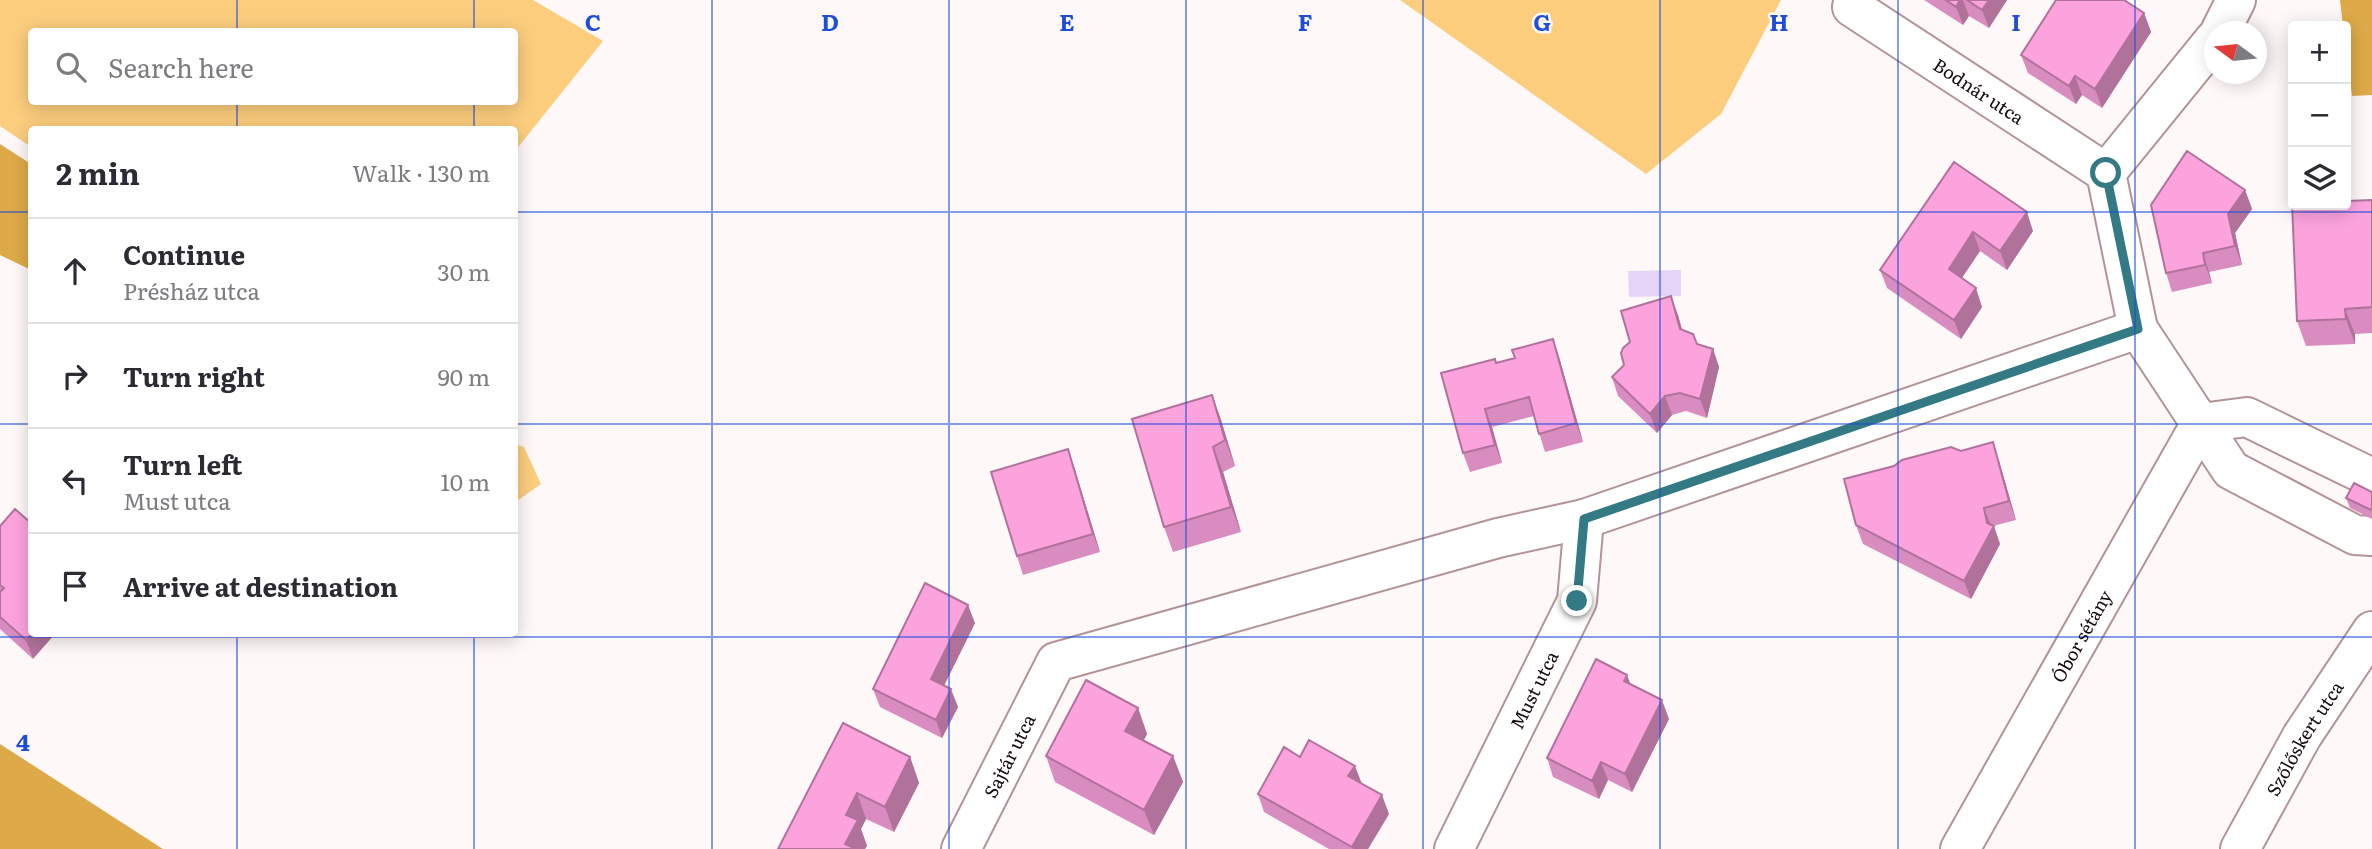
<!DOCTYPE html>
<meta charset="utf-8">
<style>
:root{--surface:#fff;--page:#f7f7f7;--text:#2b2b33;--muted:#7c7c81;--line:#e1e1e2}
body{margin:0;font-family:Literata,serif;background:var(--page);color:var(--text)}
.controls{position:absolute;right:21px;top:21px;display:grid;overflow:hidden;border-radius:7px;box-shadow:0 4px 18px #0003}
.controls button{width:63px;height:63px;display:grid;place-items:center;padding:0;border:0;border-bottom:2px solid var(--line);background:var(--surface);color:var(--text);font:35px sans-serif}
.compass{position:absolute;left:2204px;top:21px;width:63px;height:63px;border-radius:50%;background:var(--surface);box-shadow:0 4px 18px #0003;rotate:285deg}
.stop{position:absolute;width:21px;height:21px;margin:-16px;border:5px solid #337a84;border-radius:50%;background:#fff}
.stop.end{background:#337a84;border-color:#fff;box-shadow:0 2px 7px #0008}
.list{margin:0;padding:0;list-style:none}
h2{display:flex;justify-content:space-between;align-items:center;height:91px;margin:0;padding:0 28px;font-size:30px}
h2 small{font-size:23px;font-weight:400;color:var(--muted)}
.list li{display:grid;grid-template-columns:46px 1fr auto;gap:21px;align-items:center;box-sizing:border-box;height:105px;padding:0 28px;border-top:2px solid var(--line)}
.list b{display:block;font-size:26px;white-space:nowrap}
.list p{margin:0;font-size:23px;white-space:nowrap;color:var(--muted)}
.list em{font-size:23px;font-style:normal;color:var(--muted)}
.icon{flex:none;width:38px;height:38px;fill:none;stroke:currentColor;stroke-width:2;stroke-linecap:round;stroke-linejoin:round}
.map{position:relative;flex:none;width:2372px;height:849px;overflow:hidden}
.search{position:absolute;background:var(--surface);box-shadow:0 4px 18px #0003;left:28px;top:28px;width:490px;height:77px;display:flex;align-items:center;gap:18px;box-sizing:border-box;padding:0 24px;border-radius:7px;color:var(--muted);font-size:26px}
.panel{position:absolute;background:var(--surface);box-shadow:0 4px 18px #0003;left:28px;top:126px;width:490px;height:511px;border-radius:7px}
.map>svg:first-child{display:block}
.green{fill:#fbcd7d;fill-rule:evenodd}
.forest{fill:#deaa49}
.water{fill:#e5d4f7}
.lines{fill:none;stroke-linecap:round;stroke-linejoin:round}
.minor-casing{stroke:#b39496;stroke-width:42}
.minor{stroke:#fff;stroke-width:38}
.wall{fill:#d98cbf}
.shaded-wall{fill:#b0729b}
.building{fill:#fca3de;stroke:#b0729b;stroke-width:2}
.route{stroke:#337a84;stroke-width:9}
.grid{fill:none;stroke:#1d4ed8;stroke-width:2;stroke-opacity:0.55}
.labels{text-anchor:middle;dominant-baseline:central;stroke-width:5;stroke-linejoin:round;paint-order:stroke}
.street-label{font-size:18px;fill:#170c0d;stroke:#fff8f8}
.grid-label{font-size:23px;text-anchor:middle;font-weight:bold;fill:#1d4ed8;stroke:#fff8f8;stroke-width:5;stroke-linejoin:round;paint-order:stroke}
</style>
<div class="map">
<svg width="2372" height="849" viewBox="0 0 2372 849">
<rect width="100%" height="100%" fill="#fff8f8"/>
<path class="green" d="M 0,0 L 533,0 L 603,41 L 515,151 L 514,130 L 32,130 L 31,147 L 0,126 ZM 32,32 L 514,32 L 514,102 L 32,102 Z
M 1400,0 L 1781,0 L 1721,114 L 1646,174 Z
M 514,444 L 524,447 L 541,484 L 517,501 L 514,500 Z"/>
<path class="forest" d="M 2340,0 L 2372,0 L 2372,95 L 2352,96 L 2346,48 L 2346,26 L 2343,26 Z
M 0,144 L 31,164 L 31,270 L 0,255 Z
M 0,744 L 163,849 L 0,849 Z"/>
<path class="water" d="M 1681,270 L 1681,296 L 1629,297 L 1628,271 Z"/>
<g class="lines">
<defs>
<g id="minor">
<path id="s1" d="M 1852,7 L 2106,173"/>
<path d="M 2220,32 L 2236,0"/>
<path d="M 2138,329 L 2106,173 L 2214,40"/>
<path d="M 2201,423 L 2247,417 L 2372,478"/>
<path id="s2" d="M 961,849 L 1056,662 L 1498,538 L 1584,519 L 2138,329 L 2231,470 L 2355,535 L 2372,536"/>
<path id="s3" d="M 1454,849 L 1577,601 L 1584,519"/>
<path id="s4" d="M 1960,849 L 2201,423"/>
<path id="s5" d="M 2240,849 L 2302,736 L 2372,631"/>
</g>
</defs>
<use href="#minor" class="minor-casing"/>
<use href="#minor" class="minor"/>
</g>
<path class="wall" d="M 1924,0 L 2007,0 L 1989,28 L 1969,16 L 1963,25 Z
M 2144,13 L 2151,32 L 2102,108 L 2082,95 L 2076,104 L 2028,73 L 2021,55 Z
M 1954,162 L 2033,231 L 2007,270 L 1980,251 L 1962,278 L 1982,307 L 1961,339 L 1887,288 L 1880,270 Z
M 2245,190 L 2252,209 L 2235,233 L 2242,265 L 2209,272 L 2212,283 L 2172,292 L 2166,273 Z
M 2372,200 L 2372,333 L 2355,334 L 2355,344 L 2306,346 L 2297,321 Z
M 1678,315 L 1682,330 L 1697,344 L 1713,349 L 1719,367 L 1707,418 L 1686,411 L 1672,415 L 1657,433 L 1618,396 L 1612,377 Z
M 1553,339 L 1559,357 L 1583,442 L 1545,452 L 1534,416 L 1492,427 L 1502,463 L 1470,472 L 1463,453 L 1496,363 L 1515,358 Z
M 1212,395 L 1221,420 L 1235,466 L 1223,472 L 1241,532 L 1173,552 L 1164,527 Z
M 1068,449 L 1074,467 L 1100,552 L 1023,575 L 1017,556 Z
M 1961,451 L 1999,461 L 2016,520 L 1993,526 L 2000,544 L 1971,599 L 1863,544 L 1856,525 Z
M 2372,492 L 2372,519 L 2350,508 L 2346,498 Z
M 0,526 L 33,659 L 0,629 Z
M 975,623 L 944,685 L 958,707 L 942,738 L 880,707 L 873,689 Z
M 1631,685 L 1669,719 L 1632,792 L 1608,780 L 1599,799 L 1553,777 L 1547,758 Z
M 1138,708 L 1147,734 L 1144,740 L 1173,756 L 1183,782 L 1154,835 L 1055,782 L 1046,756 Z
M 843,723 L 910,757 L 919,783 L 894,832 L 866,819 L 861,829 L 867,846 L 778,849 Z
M 1300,757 L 1361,783 L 1389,814 L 1368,849 L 1329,849 L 1264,812 L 1258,794 Z"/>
<path class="shaded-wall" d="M 1960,0 L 1963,0 L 1969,16 L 1963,25 L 1956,7 Z
M 1989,0 L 2007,0 L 1989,28 L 1982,10 Z
M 2144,13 L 2151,32 L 2102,108 L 2095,89 Z
M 2075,76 L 2082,95 L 2076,104 L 2069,86 Z
M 2245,190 L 2252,209 L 2235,233 L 2242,265 L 2235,246 L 2228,214 Z
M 2027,212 L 2033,231 L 2007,270 L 2000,251 Z
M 1973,232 L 1980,251 L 1955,288 L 1949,269 Z
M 2203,253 L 2209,272 L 2212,283 L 2205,265 Z
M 1976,288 L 1982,307 L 1961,339 L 1954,320 Z
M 1671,296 L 1678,315 L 1687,348 L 1680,329 Z
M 2345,309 L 2355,334 L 2355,344 L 2346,319 Z
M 1553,339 L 1559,357 L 1583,442 L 1576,423 Z
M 1713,349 L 1719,367 L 1707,418 L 1700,399 Z
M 1212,395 L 1221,420 L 1235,466 L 1225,440 Z
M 1665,396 L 1672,415 L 1657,433 L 1650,414 Z
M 1485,409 L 1492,427 L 1502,463 L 1495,445 Z
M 1993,442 L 1999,461 L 2016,520 L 2009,501 Z
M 1213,447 L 1223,472 L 1241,532 L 1231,507 Z
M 1068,449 L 1074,467 L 1100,552 L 1093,534 Z
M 1984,508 L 1991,526 L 1994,526 L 2000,544 L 1971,599 L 1964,581 L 1987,523 Z
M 968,605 L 975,623 L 938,698 L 931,679 Z
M 32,634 L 55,634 L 33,659 L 26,640 Z
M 1627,675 L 1634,693 L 1624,681 Z
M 951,689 L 958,707 L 942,738 L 936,720 Z
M 1662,700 L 1669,719 L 1632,792 L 1625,774 Z
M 1138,708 L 1147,734 L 1135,756 L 1125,731 Z
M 1173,756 L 1183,782 L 1154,835 L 1144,810 Z
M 910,757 L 919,783 L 894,832 L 885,807 Z
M 1601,762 L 1608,780 L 1599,799 L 1592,781 Z
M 1355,766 L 1362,784 L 1348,776 Z
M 857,793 L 866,819 L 861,829 L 867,846 L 865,849 L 847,849 L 845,844 L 846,815 Z
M 1382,795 L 1389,814 L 1368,849 L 1353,849 L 1352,847 Z"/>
<path class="building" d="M 1946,0 L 1960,0 L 1956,7 Z
M 1967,0 L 1989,0 L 1982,10 Z
M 2056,0 L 2124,0 L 2144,13 L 2095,89 L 2075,76 L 2069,86 L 2021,55 Z
M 2187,151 L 2245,190 L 2228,214 L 2235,246 L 2203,253 L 2205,265 L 2166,273 L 2151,205 Z
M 1954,162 L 2027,212 L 2000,251 L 1973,232 L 1949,269 L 1976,288 L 1954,320 L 1880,270 Z
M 2372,200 L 2372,307 L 2345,309 L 2346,319 L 2297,321 L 2292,203 L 2293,203 L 2293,205 L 2346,205 L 2346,201 Z
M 1671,296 L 1680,329 L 1693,334 L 1697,344 L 1713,349 L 1700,399 L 1680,393 L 1665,396 L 1650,414 L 1612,377 L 1624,365 L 1621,353 L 1623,348 L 1630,342 L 1621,311 Z
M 1553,339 L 1576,423 L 1539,434 L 1529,397 L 1485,409 L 1495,445 L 1463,453 L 1441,373 L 1495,359 L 1496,363 L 1515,358 L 1512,350 Z
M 1212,395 L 1225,440 L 1213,447 L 1231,507 L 1164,527 L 1132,419 Z
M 1993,442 L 2009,501 L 1984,508 L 1987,523 L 1994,526 L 1964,581 L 1856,525 L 1844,479 L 1894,466 L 1902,460 L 1951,447 L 1961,451 Z
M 1068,449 L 1093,534 L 1017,556 L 991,472 Z
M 2354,483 L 2372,492 L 2372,508 L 2371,510 L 2346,498 Z
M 15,509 L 32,524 L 32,634 L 26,640 L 0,617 L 0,592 L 4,588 L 0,585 L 0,526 Z
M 925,583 L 968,605 L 931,679 L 951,689 L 936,720 L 873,689 Z
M 1596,659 L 1627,675 L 1624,681 L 1662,700 L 1625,774 L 1601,762 L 1592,781 L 1547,758 Z
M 1086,680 L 1138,708 L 1125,731 L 1173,756 L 1144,810 L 1046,756 Z
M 843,723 L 910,757 L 885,807 L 857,793 L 846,815 L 858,820 L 845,844 L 856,849 L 778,849 Z
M 1309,740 L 1355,766 L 1348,776 L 1382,795 L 1352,847 L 1258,794 L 1284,747 L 1300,757 Z"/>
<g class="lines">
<path class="route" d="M 1577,601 L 1584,519 L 2138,329 L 2106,173"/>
</g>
<path class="grid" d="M 237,0 L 237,32M 474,0 L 474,32M 712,0 L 712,849M 949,0 L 949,849M 1186,0 L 1186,849M 1423,0 L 1423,849M 1660,0 L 1660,849M 1898,0 L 1898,849M 2135,0 L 2135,849M 237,102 L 237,130M 474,102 L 474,130M 0,212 L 32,212M 514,212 L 2372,212M 0,424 L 32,424M 514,424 L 2372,424M 237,634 L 237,849M 474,634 L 474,849M 0,637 L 2372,637"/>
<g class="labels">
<g class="street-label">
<text stroke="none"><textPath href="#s1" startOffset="152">Bodnár utca</textPath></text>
<text stroke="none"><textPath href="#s4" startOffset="245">Óbor sétány</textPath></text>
<text stroke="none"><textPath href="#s3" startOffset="178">Must utca</textPath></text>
<text stroke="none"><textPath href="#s5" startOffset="128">Szőlőskert utca</textPath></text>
<text stroke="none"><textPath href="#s2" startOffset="105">Sajtár utca</textPath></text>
</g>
</g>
<g class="grid-label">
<text x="593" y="31">C</text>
<text x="830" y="31">D</text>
<text x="1067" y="31">E</text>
<text x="1305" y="31">F</text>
<text x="1542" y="31">G</text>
<text x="1779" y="31">H</text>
<text x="2016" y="31">I</text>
<text x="23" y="751">4</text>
</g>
</svg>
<div class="controls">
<button>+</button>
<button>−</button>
<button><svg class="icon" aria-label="layers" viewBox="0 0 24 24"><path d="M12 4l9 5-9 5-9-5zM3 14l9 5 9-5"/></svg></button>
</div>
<svg class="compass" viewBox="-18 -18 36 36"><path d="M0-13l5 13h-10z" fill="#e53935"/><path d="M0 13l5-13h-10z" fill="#7c7c81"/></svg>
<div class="stop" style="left:2106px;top:173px"></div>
<div class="stop end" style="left:1577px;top:601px"></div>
<div class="search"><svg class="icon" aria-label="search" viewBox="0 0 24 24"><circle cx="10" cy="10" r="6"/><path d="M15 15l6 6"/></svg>Search here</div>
<section class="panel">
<h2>2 min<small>Walk · 130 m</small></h2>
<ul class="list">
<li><svg class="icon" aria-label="ahead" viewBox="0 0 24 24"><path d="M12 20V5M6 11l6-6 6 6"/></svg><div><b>Continue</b><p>Présház utca</p></div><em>30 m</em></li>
<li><svg class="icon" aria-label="right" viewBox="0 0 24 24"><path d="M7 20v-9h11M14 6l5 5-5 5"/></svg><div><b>Turn right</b></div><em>90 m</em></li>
<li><svg class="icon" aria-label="left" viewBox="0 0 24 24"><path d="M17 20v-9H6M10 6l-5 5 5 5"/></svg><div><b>Turn left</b><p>Must utca</p></div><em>10 m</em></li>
<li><svg class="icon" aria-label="arrive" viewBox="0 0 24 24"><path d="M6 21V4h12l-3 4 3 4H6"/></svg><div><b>Arrive at destination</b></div></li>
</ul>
</section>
</div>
